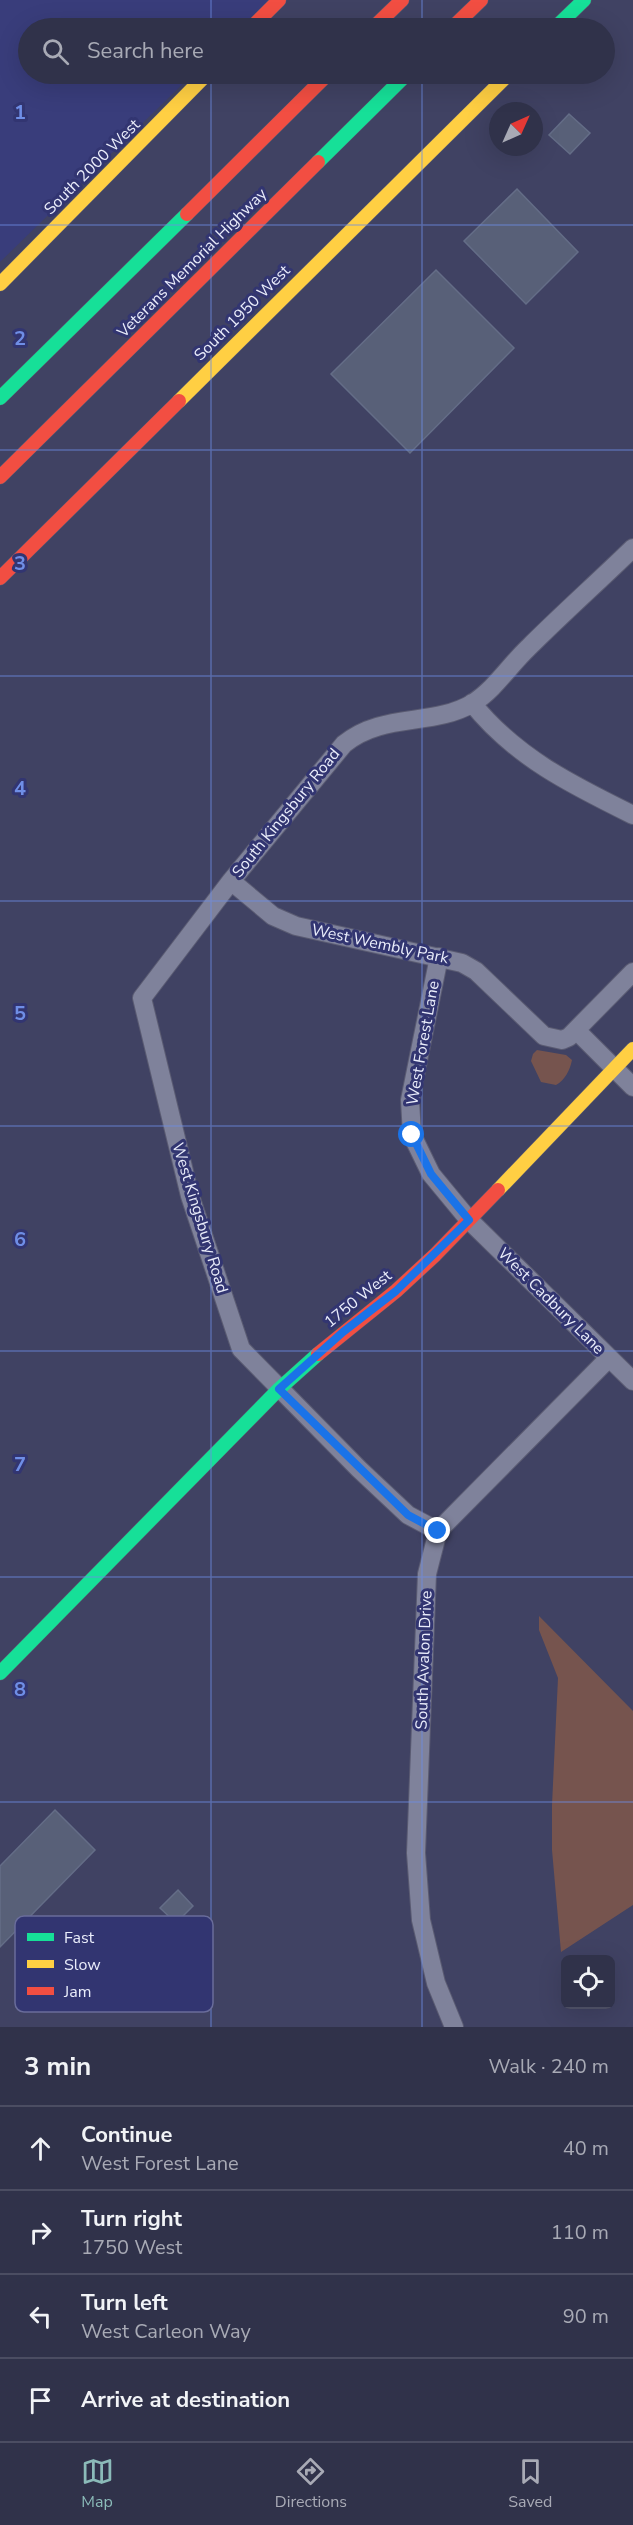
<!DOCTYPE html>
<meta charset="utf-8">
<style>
:root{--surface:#30324a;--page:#383a51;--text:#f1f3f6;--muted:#a8aab5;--line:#4b4d62;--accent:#8bbbb9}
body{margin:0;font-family:"Nunito Sans",sans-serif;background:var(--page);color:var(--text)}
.controls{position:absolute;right:18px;bottom:18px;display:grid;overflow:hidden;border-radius:9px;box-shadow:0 6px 24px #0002}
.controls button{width:54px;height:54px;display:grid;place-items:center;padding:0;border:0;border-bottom:2px solid var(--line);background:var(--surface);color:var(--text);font:30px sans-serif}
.compass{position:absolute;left:489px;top:102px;width:54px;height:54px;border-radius:50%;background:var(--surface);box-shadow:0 6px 24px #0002;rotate:45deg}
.stop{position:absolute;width:18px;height:18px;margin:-14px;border:4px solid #1a73e8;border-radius:50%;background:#fff}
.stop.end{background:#1a73e8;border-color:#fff;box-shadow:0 2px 6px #0008}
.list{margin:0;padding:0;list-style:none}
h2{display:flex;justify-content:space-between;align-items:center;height:78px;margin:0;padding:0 24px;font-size:26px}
h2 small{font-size:20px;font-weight:400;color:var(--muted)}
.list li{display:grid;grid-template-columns:39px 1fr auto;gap:18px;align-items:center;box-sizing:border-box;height:84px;padding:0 24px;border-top:2px solid var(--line)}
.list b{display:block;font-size:22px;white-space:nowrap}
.list p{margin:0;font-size:20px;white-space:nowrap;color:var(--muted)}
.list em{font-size:20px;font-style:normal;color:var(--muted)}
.icon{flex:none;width:33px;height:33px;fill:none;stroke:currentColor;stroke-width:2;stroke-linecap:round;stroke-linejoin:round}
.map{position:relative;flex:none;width:633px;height:2027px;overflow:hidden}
.search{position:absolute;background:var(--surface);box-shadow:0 6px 24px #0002;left:18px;right:18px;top:18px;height:66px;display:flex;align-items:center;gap:15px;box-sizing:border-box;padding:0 21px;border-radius:33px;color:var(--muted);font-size:22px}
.sheet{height:414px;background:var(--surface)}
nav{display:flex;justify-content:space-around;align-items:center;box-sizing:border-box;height:84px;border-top:2px solid var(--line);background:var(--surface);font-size:16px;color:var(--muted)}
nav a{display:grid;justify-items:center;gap:3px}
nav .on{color:var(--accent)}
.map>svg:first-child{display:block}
.built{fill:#393d7b}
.green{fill:#76544e}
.building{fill:#586078;stroke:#646d87;stroke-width:1.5}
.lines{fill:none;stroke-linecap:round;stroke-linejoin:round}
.street-casing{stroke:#5a5b72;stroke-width:20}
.fast-casing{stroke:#5a5b72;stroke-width:15}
.slow-casing{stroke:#5a5b72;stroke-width:15}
.jam-casing{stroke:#5a5b72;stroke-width:15}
.street{stroke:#7f829b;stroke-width:18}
.fast{stroke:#16e098;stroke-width:14}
.slow{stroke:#ffcf43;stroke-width:14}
.jam{stroke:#f24e42;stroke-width:14}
.route{stroke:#1a73e8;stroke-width:8}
.grid{fill:none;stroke:#6f8ee6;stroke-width:1.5;stroke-opacity:0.55}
.labels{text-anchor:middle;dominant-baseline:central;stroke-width:6;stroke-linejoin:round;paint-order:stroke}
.street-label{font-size:16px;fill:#eaedfb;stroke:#323571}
.key{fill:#323571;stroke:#696c9a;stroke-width:1.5}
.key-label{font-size:16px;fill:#eaedfb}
.grid-label{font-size:20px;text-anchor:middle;font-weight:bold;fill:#6f8ee6;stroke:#323571;stroke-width:6;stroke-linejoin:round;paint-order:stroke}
</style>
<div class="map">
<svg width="633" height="2027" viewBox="0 0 633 2027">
<rect width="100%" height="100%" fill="#404263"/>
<path class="built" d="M 0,0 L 269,0 L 240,28 L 28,28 L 28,74 L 193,74 L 0,262 Z"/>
<path class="green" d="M 537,1050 L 566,1055 L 572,1060 C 570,1070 565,1080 556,1085 L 541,1082 L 531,1061 L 533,1054 Z
M 539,1616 L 633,1711 L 633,1905 L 561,1952 L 552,1850 L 552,1805 L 558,1678 L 539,1630 Z"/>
<path class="building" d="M 569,114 L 590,133 L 570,154 L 549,135 Z
M 517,189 L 578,252 L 526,304 L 464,241 Z
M 436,270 L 514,348 L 410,453 L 331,374 Z
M 55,1810 L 95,1850 L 0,1947 L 0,1866 Z
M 178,1890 L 193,1906 L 176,1923 L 160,1908 Z"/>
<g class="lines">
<defs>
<path id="street" d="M 472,703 C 515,757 572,785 633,815
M 231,881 L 273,916 L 296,926 L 462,963 L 476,971 L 544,1036 L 562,1040 L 569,1037 L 633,972
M 439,957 L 410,1100 L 412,1135 L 431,1174 L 469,1220 L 633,1381
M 576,1030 L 633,1087
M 438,1531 L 408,1515 L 359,1469 L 241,1349 L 190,1196 L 142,998 L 231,881 L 344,744 C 383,712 433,727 473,703 C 495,689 509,666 528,648 C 562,614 598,582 633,548
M 454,2027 L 436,1983 L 421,1920 L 416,1853 L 427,1574 L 438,1531 L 609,1358"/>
<path id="fast" d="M 555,28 L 584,0
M 318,162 L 407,74
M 0,398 L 187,214
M 0,1673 L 279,1389 L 318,1354"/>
<path id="slow" d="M 0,284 L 207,74
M 179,401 L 509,74
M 498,1190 L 633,1049"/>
<path id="jam" d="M 251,28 L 279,0
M 373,28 L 402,0
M 452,28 L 481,0
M 187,214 L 328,74
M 0,477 L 318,162
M 0,578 L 179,401
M 318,1354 L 396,1291 L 435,1255 L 498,1190"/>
</defs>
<use href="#street" class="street-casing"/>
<use href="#fast" class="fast-casing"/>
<use href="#slow" class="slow-casing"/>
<use href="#jam" class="jam-casing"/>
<use href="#street" class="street"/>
<use href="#fast" class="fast"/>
<use href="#slow" class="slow"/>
<use href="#jam" class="jam"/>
</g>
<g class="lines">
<path class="route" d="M 412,1135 L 431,1174 L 469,1220 L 396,1291 L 343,1332 L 279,1389 L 408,1515 L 438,1531"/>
</g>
<path class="grid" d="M 211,0 L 211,28M 422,0 L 422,28M 211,74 L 211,2027M 422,74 L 422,2027M 0,225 L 633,225M 0,450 L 633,450M 0,676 L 633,676M 0,901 L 633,901M 0,1126 L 633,1126M 0,1351 L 633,1351M 0,1577 L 633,1577M 0,1802 L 633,1802"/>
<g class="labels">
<g class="street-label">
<text transform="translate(92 167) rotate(-45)">South 2000 West</text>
<text transform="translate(192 263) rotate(-45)">Veterans Memorial Highway</text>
<text transform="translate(242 313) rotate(-45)">South 1950 West</text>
<text transform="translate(286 813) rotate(-51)">South Kingsbury Road</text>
<text transform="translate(380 944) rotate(12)">West Wembly Park</text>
<text transform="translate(423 1043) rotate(-80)">West Forest Lane</text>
<text transform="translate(200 1218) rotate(73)">West Kingsbury Road</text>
<text transform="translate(358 1299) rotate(-39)">1750 West</text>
<text transform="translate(551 1301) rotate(45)">West Cadbury Lane</text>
<text transform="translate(424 1660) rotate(-88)">South Avalon Drive</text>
</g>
</g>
<rect x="15" y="1916" width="198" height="96" rx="9" class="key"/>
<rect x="27" y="1933" width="27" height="8" fill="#16e098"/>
<rect x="27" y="1960" width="27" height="8" fill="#ffcf43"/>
<rect x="27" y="1987" width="27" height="8" fill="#f24e42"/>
<g class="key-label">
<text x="64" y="1943">Fast</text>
<text x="64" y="1970">Slow</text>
<text x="64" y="1997">Jam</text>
</g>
<g class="grid-label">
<text x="20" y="119">1</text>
<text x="20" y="345">2</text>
<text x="20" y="570">3</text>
<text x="20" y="795">4</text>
<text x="20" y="1020">5</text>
<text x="20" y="1246">6</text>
<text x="20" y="1471">7</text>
<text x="20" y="1696">8</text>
</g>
</svg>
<div class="controls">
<button><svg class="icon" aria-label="locate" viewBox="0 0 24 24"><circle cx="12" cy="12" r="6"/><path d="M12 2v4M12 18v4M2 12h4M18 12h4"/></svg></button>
</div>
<svg class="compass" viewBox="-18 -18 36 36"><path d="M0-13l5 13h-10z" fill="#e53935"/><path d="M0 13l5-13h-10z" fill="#a8aab5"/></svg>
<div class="stop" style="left:412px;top:1135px"></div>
<div class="stop end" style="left:438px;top:1531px"></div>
<div class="search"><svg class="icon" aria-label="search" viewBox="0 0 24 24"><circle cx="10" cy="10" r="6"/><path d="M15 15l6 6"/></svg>Search here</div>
</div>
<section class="sheet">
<h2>3 min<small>Walk · 240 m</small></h2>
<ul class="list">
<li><svg class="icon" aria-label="ahead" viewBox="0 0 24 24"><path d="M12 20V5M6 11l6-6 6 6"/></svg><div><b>Continue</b><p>West Forest Lane</p></div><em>40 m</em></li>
<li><svg class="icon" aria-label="right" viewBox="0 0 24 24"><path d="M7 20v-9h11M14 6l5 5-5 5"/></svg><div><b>Turn right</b><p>1750 West</p></div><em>110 m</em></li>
<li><svg class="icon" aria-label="left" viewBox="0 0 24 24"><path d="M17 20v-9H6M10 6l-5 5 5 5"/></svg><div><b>Turn left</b><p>West Carleon Way</p></div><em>90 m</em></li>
<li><svg class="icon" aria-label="arrive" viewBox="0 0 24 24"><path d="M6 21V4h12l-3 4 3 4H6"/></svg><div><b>Arrive at destination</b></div></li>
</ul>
</section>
<nav>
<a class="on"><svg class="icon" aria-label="map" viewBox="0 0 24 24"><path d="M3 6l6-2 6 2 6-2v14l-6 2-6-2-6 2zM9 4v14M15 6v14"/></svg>Map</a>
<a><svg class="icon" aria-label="directions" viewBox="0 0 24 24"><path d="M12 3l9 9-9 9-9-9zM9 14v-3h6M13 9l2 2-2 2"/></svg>Directions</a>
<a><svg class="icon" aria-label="saved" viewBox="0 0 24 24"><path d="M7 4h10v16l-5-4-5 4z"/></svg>Saved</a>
</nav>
